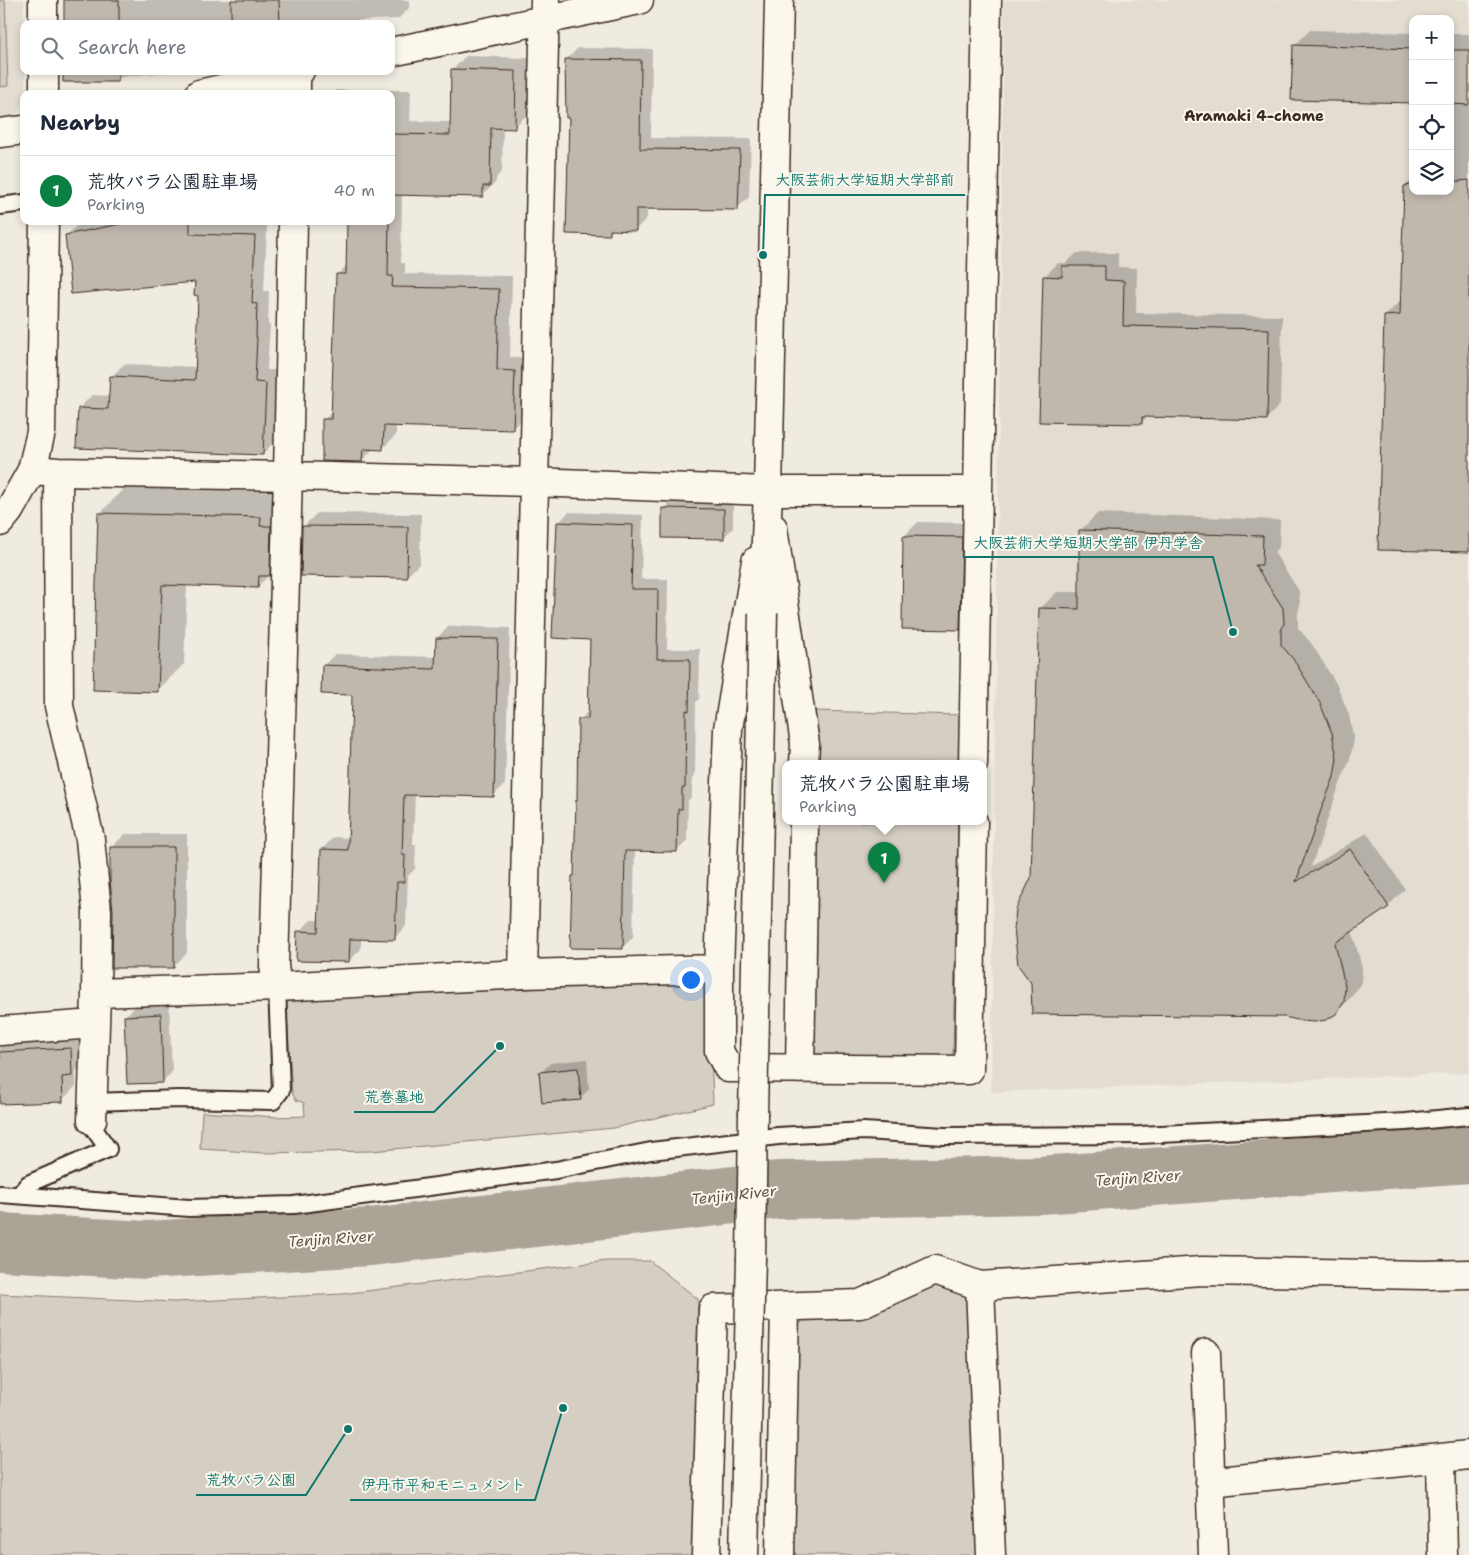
<!DOCTYPE html>
<meta charset="utf-8">
<style>
:root{--surface:#fff;--page:#f6f6f7;--text:#1f2937;--muted:#747a83;--line:#e0e1e3;--accent:#0b8043}
body{margin:0;font-family:"Shantell Sans","Klee One",sans-serif;background:var(--page);color:var(--text)}
.controls{position:absolute;right:15px;top:15px;display:grid;overflow:hidden;border-radius:10px;box-shadow:0 2px 8px #0003}
.controls button{width:45px;height:45px;display:grid;place-items:center;padding:0;border:0;border-bottom:1px solid var(--line);background:var(--surface);color:var(--text);font:25px sans-serif}
.you{position:absolute;left:690px;top:979px;width:18px;height:18px;margin:-12px;border:4px solid #fff;border-radius:50%;background:#1a73e8;box-shadow:0 0 0 8px #1a73e833}
.badge{display:grid;place-items:center;width:32px;height:32px;border-radius:50%;background:var(--accent);color:#fff;font-size:16px;font-weight:700}
.pin{position:absolute;translate:-50% -41px;filter:drop-shadow(0 1px 2px #0008)}
.pin::after{content:'';position:absolute;top:26px;width:18px;height:15px;background:inherit;clip-path:polygon(0 0,100% 0,50% 100%)}
.popup{position:absolute;left:782px;top:760px;width:205px;height:65px;box-sizing:border-box;display:grid;place-content:center;border-radius:10px;background:var(--surface);filter:drop-shadow(0 1px 4px #0005);font-size:16px;white-space:nowrap;color:var(--muted)}
.popup b{font-size:19px;color:var(--text)}
.popup::after{content:'';position:absolute;left:50%;top:100%;margin-left:-10px;border:10px solid transparent;border-top-color:var(--surface)}
.list{margin:0;padding:0;list-style:none}
h2{display:flex;justify-content:space-between;align-items:center;height:65px;margin:0;padding:0 20px;font-size:21px}
h2 small{font-size:16px;font-weight:400;color:var(--muted)}
.list li{display:grid;grid-template-columns:32px 1fr auto;gap:15px;align-items:center;box-sizing:border-box;height:70px;padding:0 20px;border-top:1px solid var(--line)}
.list b{display:block;font-size:19px;white-space:nowrap}
.list p{margin:0;font-size:16px;white-space:nowrap;color:var(--muted)}
.list em{font-size:16px;font-style:normal;color:var(--muted)}
.icon{flex:none;width:28px;height:28px;fill:none;stroke:currentColor;stroke-width:2;stroke-linecap:round;stroke-linejoin:round}
.map{position:relative;flex:none;width:1469px;height:1555px;overflow:hidden}
.search{position:absolute;background:var(--surface);box-shadow:0 2px 8px #0003;left:20px;top:20px;width:375px;height:55px;display:flex;align-items:center;gap:12px;box-sizing:border-box;padding:0 18px;border-radius:10px;color:var(--muted);font-size:19px}
.panel{position:absolute;background:var(--surface);box-shadow:0 2px 8px #0003;left:20px;top:90px;width:375px;height:135px;border-radius:10px}
.map>svg:first-child{display:block}
.built{fill:#e2dcd1;fill-rule:evenodd}
.green{fill:#d5cec3;stroke:#887c70}
.shadow{fill:#0003}
.lines{fill:none;stroke-linecap:round;stroke-linejoin:round}
.river{stroke:#aca397;stroke-width:58}
.building{fill:#c0b8ad;stroke:#3b2a1e}
.lane-casing{stroke:#3b2a1e;stroke-width:20}
.street-casing{stroke:#3b2a1e;stroke-width:31}
.secondary-casing{stroke:#3b2a1e;stroke-width:31}
.lane{stroke:#fbf7ec;stroke-width:16}
.street{stroke:#fbf7ec;stroke-width:28}
.secondary{stroke:#fbf7ec;stroke-width:28}
.secondary-bridge-casing{stroke:#3b2a1e;stroke-width:31;stroke-linecap:butt}
.secondary-bridge{stroke:#fbf7ec;stroke-width:28}
.labels{text-anchor:middle;dominant-baseline:central;stroke-width:4;stroke-linejoin:round;paint-order:stroke}
.neighbourhood-label{font-size:15px;font-weight:bold;fill:#3b2a1e;stroke:#fbf7ec}
.water-label{font-size:15px;font-style:italic;fill:#635448;stroke:#fbf7ec}
.leader{fill:none;stroke:#0f766e;stroke-width:2}
.callout-dot{fill:#0f766e;stroke:#fbf7ec;stroke-width:2}
.callout-label{font-size:15px;text-anchor:middle;font-weight:bold;fill:#0f766e;stroke:#fbf7ec;stroke-width:4;stroke-linejoin:round;paint-order:stroke}
</style>
<div class="map">
<svg width="1469" height="1555" viewBox="0 0 1469 1555">
<rect width="100%" height="100%" fill="#f0ebe0"/>
<filter id="ink" filterUnits="userSpaceOnUse"><feTurbulence type="fractalNoise" baseFrequency=".02" numOctaves="2"/><feDisplacementMap in="SourceGraphic" scale="10" xChannelSelector="R" yChannelSelector="G"/><feConvolveMatrix kernelMatrix="1 2 1 2 8 2 1 2 1" color-interpolation-filters="sRGB"/></filter>
<g filter="url(#ink)">
<path class="built" d="M 0,0 L 24,0 L 24,71 L 25,71 L 25,94 L 24,94 L 24,101 L 13,120 L 0,121 Z
M 1004,0 L 1469,0 L 1469,1073 L 991,1092 ZM 1413,19 L 1450,19 L 1450,191 L 1413,191 Z"/>
<path class="green" d="M 0,0 L 5,0 L 8,86 L 0,87 Z
M 814,711 L 960,715 L 959,764 L 813,764 Z
M 812,822 L 958,822 L 953,1053 L 942,1064 L 826,1063 L 808,1051 Z
M 700,981 L 709,988 L 713,1104 L 614,1128 L 372,1151 L 265,1153 L 200,1149 L 202,1112 L 277,1117 L 305,1116 L 304,1103 L 296,1100 L 292,1093 L 286,1000 Z
M 606,1261 L 650,1261 L 698,1299 L 692,1555 L 0,1555 L 0,1294 L 175,1302 L 342,1294 Z
M 936,1279 L 967,1291 L 978,1555 L 791,1555 L 795,1332 L 807,1313 Z"/>
<path class="shadow" d="M 65,0 L 409,0 L 409,8 L 398,19 L 329,22 L 329,24 L 65,24 Z
M 1310,30 L 1413,33 L 1413,102 L 1294,46 Z
M 1450,34 L 1469,34 L 1469,551 L 1385,316 L 1401,300 L 1405,186 L 1413,179 L 1413,191 L 1450,191 Z
M 578,48 L 652,49 L 651,138 L 751,139 L 749,197 L 737,208 L 647,208 L 647,218 L 636,229 L 614,229 L 610,233 L 570,117 L 567,59 Z
M 466,56 L 529,58 L 528,114 L 514,127 L 503,127 L 502,171 L 496,178 L 496,182 L 482,196 L 402,194 L 401,263 L 405,263 L 405,274 L 512,276 L 510,357 L 528,358 L 526,415 L 513,428 L 396,425 L 396,435 L 382,449 L 374,448 L 362,461 L 324,420 L 333,410 L 337,275 L 347,265 L 348,224 L 347,224 L 347,221 L 391,221 L 391,94 L 333,94 L 336,90 L 411,90 L 410,121 L 451,122 L 452,70 Z
M 65,71 L 175,71 L 121,77 L 118,81 Z
M 88,221 L 201,221 L 267,224 L 264,291 L 269,291 L 268,325 L 270,325 L 267,370 L 278,370 L 275,441 L 263,454 L 79,408 L 92,395 L 110,396 L 111,377 L 124,364 L 197,367 L 199,294 L 196,281 L 66,236 L 79,223 Z
M 1077,253 L 1118,253 L 1118,267 L 1137,268 L 1136,313 L 1282,316 L 1280,405 L 1266,419 L 1148,416 L 1141,423 L 1044,277 L 1058,263 L 1066,263 Z
M 126,487 L 286,492 L 284,560 L 258,586 L 187,584 L 184,664 L 158,690 L 100,513 Z
M 673,499 L 733,500 L 733,528 L 723,538 L 664,509 Z
M 569,512 L 643,515 L 641,579 L 668,579 L 667,649 L 700,649 L 699,699 L 696,702 L 695,776 L 692,779 L 692,797 L 688,800 L 687,841 L 677,851 L 635,850 L 633,937 L 622,948 L 573,877 L 576,874 L 580,720 L 589,710 L 591,638 L 559,522 Z
M 317,513 L 421,514 L 420,563 L 406,577 L 303,527 Z
M 1098,513 L 1280,520 L 1279,547 L 1274,552 L 1299,591 L 1300,605 L 1298,613 L 1298,628 L 1311,643 L 1337,685 L 1349,715 L 1354,740 L 1350,759 L 1338,789 L 1311,867 L 1367,833 L 1405,889 L 1388,906 L 1352,930 L 1362,968 L 1361,983 L 1353,995 L 1336,1013 L 1032,878 L 1040,609 L 1057,592 L 1080,592 L 1081,530 Z
M 918,522 L 975,523 L 973,614 L 959,628 L 904,536 Z
M 449,626 L 510,628 L 505,784 L 493,796 L 415,794 L 413,844 L 416,844 L 415,869 L 408,876 L 406,926 L 394,938 L 361,938 L 361,949 L 349,961 L 299,932 L 311,920 L 319,920 L 322,849 L 334,837 L 350,838 L 354,693 L 323,666 L 335,654 L 436,657 L 437,638 Z
M 125,834 L 187,834 L 187,953 L 173,967 L 114,911 L 111,848 Z
M 169,1005 L 172,1072 L 163,1081 L 125,1016 L 135,1007 Z
M 85,1035 L 86,1061 L 76,1071 L 76,1086 L 62,1100 L 0,1103 L 0,1039 Z
M 587,1059 L 589,1089 L 580,1098 L 541,1073 L 550,1063 Z"/>
<g class="lines">
<path class="river" d="M 0,1242 L 147,1250 L 370,1237 L 778,1190 L 1040,1185 L 1469,1154"/>
</g>
<path class="building" d="M 64,0 L 119,0 L 119,24 L 64,24 Z
M 231,0 L 279,0 L 280,24 L 231,24 Z
M 1293,45 L 1413,49 L 1413,103 L 1291,100 Z
M 1450,50 L 1469,50 L 1469,105 L 1450,104 Z
M 565,59 L 641,60 L 640,149 L 740,150 L 738,210 L 636,209 L 636,231 L 610,230 L 610,235 L 566,234 L 569,118 L 566,118 Z
M 451,69 L 516,71 L 515,129 L 491,128 L 490,186 L 483,186 L 483,197 L 391,195 L 391,134 L 450,135 Z
M 63,71 L 118,71 L 118,82 L 63,82 Z
M 1469,180 L 1469,552 L 1378,550 L 1384,316 L 1400,315 L 1404,186 L 1413,185 L 1413,191 L 1450,191 L 1450,182 Z
M 135,221 L 190,221 L 190,234 L 255,236 L 252,303 L 257,304 L 256,337 L 257,337 L 255,382 L 266,383 L 263,455 L 76,448 L 78,408 L 108,409 L 110,376 L 195,380 L 198,296 L 194,295 L 195,282 L 71,294 L 65,235 Z
M 347,221 L 389,221 L 388,276 L 393,276 L 392,287 L 499,289 L 497,370 L 515,371 L 513,430 L 384,426 L 383,450 L 363,449 L 362,462 L 322,461 L 322,419 L 331,419 L 336,274 L 346,274 Z
M 1062,266 L 1105,266 L 1105,280 L 1124,281 L 1123,326 L 1269,329 L 1267,420 L 1142,417 L 1142,424 L 1039,422 L 1043,276 L 1062,277 Z
M 662,508 L 724,509 L 724,539 L 662,538 Z
M 98,513 L 261,517 L 260,526 L 271,526 L 270,576 L 259,576 L 258,588 L 162,585 L 158,692 L 93,690 Z
M 557,522 L 633,525 L 631,589 L 658,589 L 657,659 L 690,659 L 689,711 L 686,710 L 685,788 L 682,788 L 682,809 L 678,809 L 677,852 L 625,851 L 623,949 L 570,948 L 572,876 L 574,876 L 576,800 L 577,801 L 578,719 L 588,719 L 590,640 L 552,638 Z
M 302,526 L 408,527 L 407,578 L 301,576 Z
M 1079,530 L 1263,536 L 1262,565 L 1255,565 L 1283,608 L 1284,623 L 1281,631 L 1281,645 L 1294,660 L 1320,703 L 1332,733 L 1337,758 L 1334,777 L 1322,807 L 1296,882 L 1350,849 L 1389,907 L 1335,943 L 1345,986 L 1344,1002 L 1336,1014 L 1326,1020 L 1315,1022 L 1302,1021 L 1284,1017 L 1032,1014 L 1031,983 L 1018,965 L 1014,929 L 1016,909 L 1031,878 L 1039,608 L 1079,609 Z
M 903,536 L 962,537 L 960,630 L 902,629 Z
M 436,638 L 498,639 L 494,797 L 404,795 L 402,855 L 405,855 L 404,882 L 397,882 L 395,940 L 350,939 L 349,962 L 296,961 L 297,931 L 318,932 L 321,849 L 348,850 L 352,695 L 321,694 L 322,665 L 435,669 Z
M 110,847 L 174,847 L 174,968 L 112,968 L 113,911 L 110,880 Z
M 161,1014 L 163,1083 L 127,1084 L 124,1016 Z
M 71,1048 L 72,1076 L 62,1077 L 63,1102 L 0,1104 L 0,1052 Z
M 578,1068 L 581,1100 L 542,1103 L 539,1072 Z"/>
<g class="lines">
<defs>
<path id="lane" d="M 0,206 L 24,203
M 93,1102 L 179,1099 L 273,1101 L 281,1090 L 277,987
M 0,1194 L 189,1208 L 294,1205 L 556,1170 L 651,1151 L 778,1136 L 864,1131 L 944,1136 L 1140,1135 L 1406,1122 L 1469,1116
M 19,1195 L 28,1184 L 108,1149 L 92,1126 L 92,1120"/>
<path id="street" d="M 296,94 L 296,72
M 0,133 L 24,130
M 32,470 L 58,472 L 288,476 L 534,482 L 768,491 L 978,491
M 58,472 L 59,706 L 90,839 L 97,911 L 96,993
M 773,528 L 805,744 L 804,764
M 756,561 L 728,729 L 719,969 L 719,1051 L 728,1068 L 969,1070 L 973,822
M 973,764 L 987,0
M 523,974 L 545,0
M 277,987 L 523,974 L 719,969
M 0,1031 L 94,1024
M 800,1069 L 804,822
M 92,1120 L 96,993 L 277,987 L 274,966 L 288,476 L 293,221
M 980,1286 L 991,1555
M 1206,1353 L 1213,1555
M 1441,1458 L 1469,1455
M 1210,1482 L 1441,1458 L 1443,1555
M 706,1555 L 713,1309 L 860,1304 L 935,1270 L 980,1286 L 1202,1271 L 1424,1275 L 1469,1274
M 780,1555 L 785,1308"/>
<path id="secondary" d="M 43,0 L 43,24
M 391,52 L 639,0
M 44,71 L 44,94
M 199,94 L 300,71
M 0,522 L 9,511 L 32,470 L 41,432 L 44,221
M 763,613 L 768,491 L 779,0
M 751,1258 L 753,1115"/>
</defs>
<use href="#lane" class="lane-casing"/>
<use href="#street" class="street-casing"/>
<use href="#secondary" class="secondary-casing"/>
<use href="#lane" class="lane"/>
<use href="#street" class="street"/>
<use href="#secondary" class="secondary"/>
<defs>
<path id="secondary-bridge" d="M 753,1115 L 763,613
M 744,1555 L 751,1258"/>
</defs>
<use href="#secondary-bridge" class="secondary-bridge-casing"/>
<use href="#secondary-bridge" class="secondary-bridge"/>
</g>
</g>
<g class="labels">
<g class="neighbourhood-label">
<text x="1254" y="116">Aramaki 4-chome</text>
</g>
<g class="water-label">
<text transform="translate(1138 1178) rotate(-4)">Tenjin River</text>
<text transform="translate(734 1195) rotate(-6)">Tenjin River</text>
<text transform="translate(331 1239) rotate(-4)">Tenjin River</text>
</g>
</g>
<path class="leader" d="M763 255L765 195H965M1233 632L1213 557H963M500 1046L434 1112H354M348 1429L306 1495H196M563 1408L535 1500H350"/>
<g class="callout-dot">
<circle cx="763" cy="255" r="5"/>
<circle cx="1233" cy="632" r="5"/>
<circle cx="500" cy="1046" r="5"/>
<circle cx="348" cy="1429" r="5"/>
<circle cx="563" cy="1408" r="5"/>
</g>
<g class="callout-label">
<text x="865" y="185">大阪芸術大学短期大学部前</text>
<text x="1088" y="548">大阪芸術大学短期大学部 伊丹学舎</text>
<text x="394" y="1102">荒巻墓地</text>
<text x="251" y="1485">荒牧バラ公園</text>
<text x="443" y="1490">伊丹市平和モニュメント</text>
</g>
</svg>
<div class="controls">
<button>+</button>
<button>−</button>
<button><svg class="icon" aria-label="locate" viewBox="0 0 24 24"><circle cx="12" cy="12" r="6"/><path d="M12 2v4M12 18v4M2 12h4M18 12h4"/></svg></button>
<button><svg class="icon" aria-label="layers" viewBox="0 0 24 24"><path d="M12 4l9 5-9 5-9-5zM3 14l9 5 9-5"/></svg></button>
</div>
<div class="you"></div>
<div class="pin badge" style="left:884px;top:883px">1</div>
<div class="popup"><b>荒牧バラ公園駐車場</b>Parking</div>
<div class="search"><svg class="icon" aria-label="search" viewBox="0 0 24 24"><circle cx="10" cy="10" r="6"/><path d="M15 15l6 6"/></svg>Search here</div>
<section class="panel">
<h2>Nearby<small></small></h2>
<ul class="list">
<li><span class="badge">1</span><div><b>荒牧バラ公園駐車場</b><p>Parking</p></div><em>40 m</em></li>
</ul>
</section>
</div>
